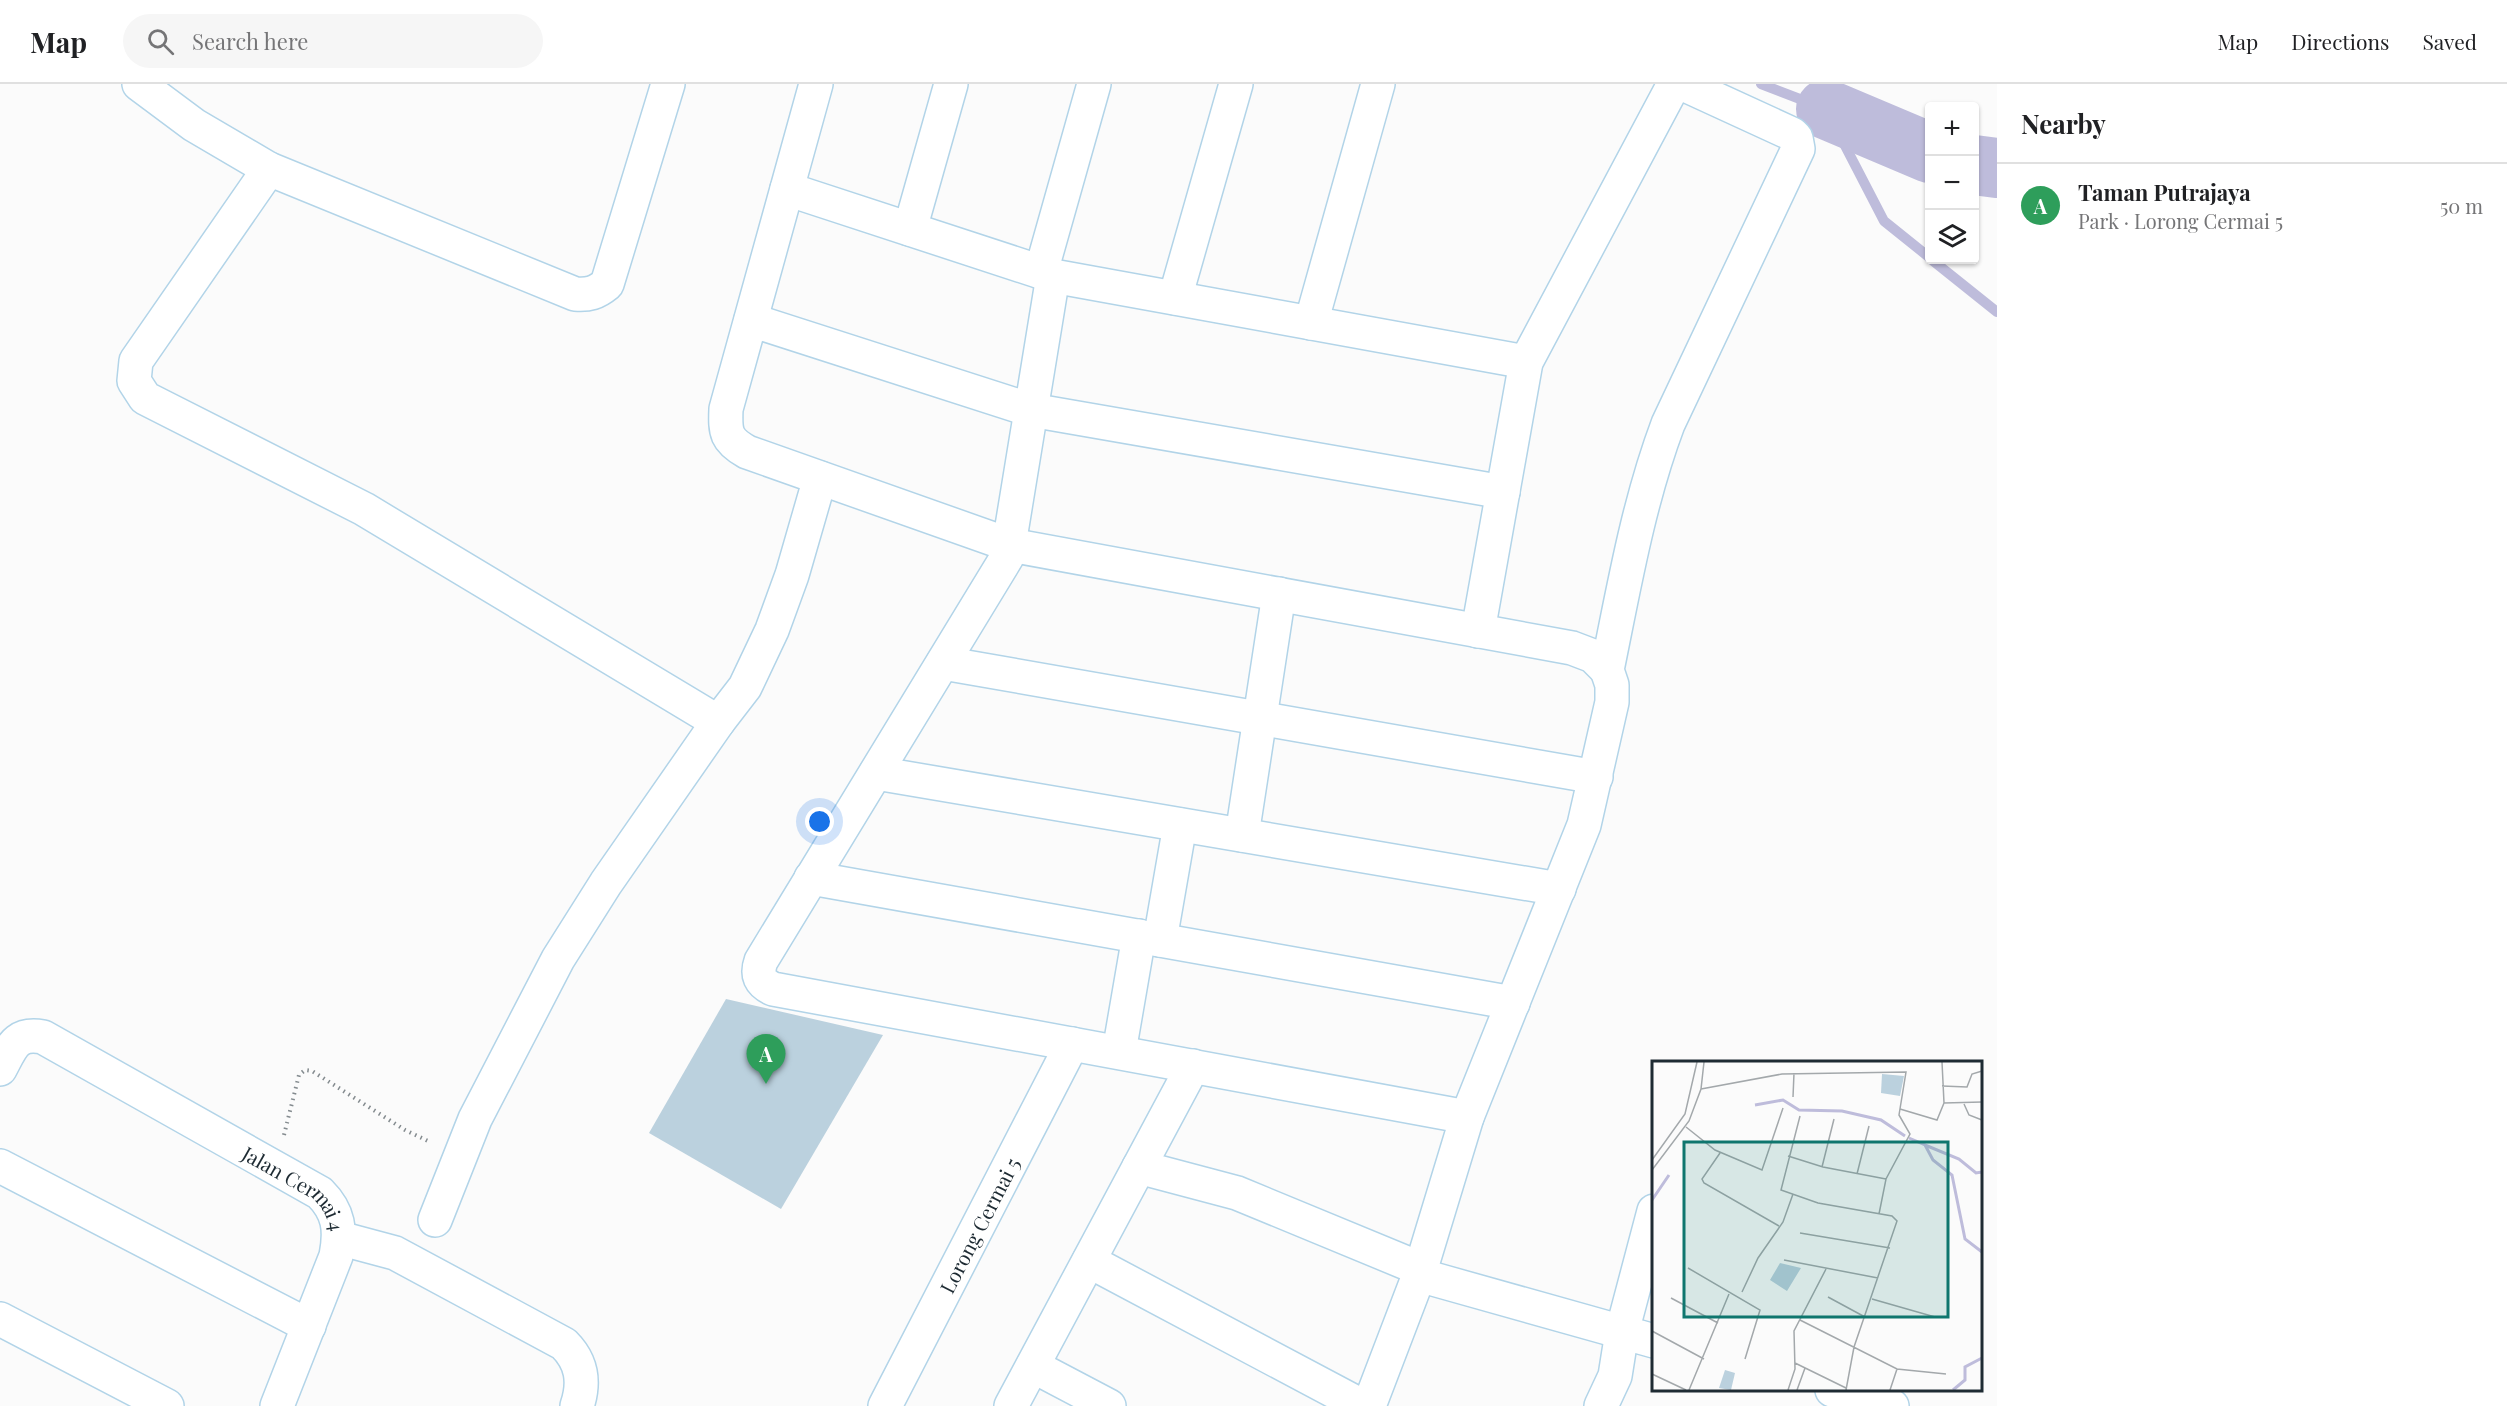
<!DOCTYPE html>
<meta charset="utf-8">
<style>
:root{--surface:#fff;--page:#f6f6f6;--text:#202124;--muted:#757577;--line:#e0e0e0;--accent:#b72755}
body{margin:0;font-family:"Playfair Display",serif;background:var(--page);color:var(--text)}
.controls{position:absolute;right:18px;top:18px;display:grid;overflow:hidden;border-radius:6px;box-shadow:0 2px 4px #0004}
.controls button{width:54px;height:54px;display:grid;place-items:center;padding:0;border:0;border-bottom:2px solid var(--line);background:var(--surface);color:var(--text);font:30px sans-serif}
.you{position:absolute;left:820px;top:738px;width:21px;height:21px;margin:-15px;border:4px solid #fff;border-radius:50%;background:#1a73e8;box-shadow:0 0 0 9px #1a73e833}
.badge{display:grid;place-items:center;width:39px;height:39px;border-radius:50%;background:var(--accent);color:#fff;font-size:20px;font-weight:700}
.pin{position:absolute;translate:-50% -50px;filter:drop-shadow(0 2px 3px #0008)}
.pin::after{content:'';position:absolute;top:32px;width:21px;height:18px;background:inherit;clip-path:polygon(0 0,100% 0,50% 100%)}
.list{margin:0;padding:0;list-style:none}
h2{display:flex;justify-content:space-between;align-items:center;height:78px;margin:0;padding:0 24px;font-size:26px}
h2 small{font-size:20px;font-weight:400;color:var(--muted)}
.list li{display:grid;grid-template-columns:39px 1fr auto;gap:18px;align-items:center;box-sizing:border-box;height:84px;padding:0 24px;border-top:2px solid var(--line)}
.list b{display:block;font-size:22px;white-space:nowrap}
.list p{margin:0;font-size:20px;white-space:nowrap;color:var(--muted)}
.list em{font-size:20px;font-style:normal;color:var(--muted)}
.icon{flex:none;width:33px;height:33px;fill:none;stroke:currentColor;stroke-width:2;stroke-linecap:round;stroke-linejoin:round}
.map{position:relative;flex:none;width:1997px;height:1322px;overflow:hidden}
header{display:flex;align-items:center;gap:36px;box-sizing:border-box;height:84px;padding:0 30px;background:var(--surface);border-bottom:2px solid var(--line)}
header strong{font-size:28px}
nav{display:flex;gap:33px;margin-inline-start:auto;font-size:21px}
.search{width:420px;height:54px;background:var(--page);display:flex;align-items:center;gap:15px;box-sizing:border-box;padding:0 21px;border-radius:33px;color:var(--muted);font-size:22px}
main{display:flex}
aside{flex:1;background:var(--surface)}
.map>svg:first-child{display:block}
.green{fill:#bbd1de}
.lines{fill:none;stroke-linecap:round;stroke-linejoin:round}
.stream{stroke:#bebcdb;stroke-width:10}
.river{stroke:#bebcdb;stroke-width:60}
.minor-casing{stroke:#b2d4e8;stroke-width:36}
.path{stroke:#848b8f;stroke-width:4;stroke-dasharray:1.5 4.5;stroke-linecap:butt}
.minor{stroke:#fff;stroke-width:33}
.labels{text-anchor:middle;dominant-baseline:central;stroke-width:6;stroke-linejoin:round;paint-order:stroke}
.street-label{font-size:20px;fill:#1e2b33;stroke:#fff}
.inset-river{fill:none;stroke:#bebcdb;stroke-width:3}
.inset-road{fill:none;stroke:#a3a8ab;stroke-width:1.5}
.view{fill:#0f766e;fill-opacity:0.15;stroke:#0f766e;stroke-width:3}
.inset-edge{fill:none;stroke:#1e2b33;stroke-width:3}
</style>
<header>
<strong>Map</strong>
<div class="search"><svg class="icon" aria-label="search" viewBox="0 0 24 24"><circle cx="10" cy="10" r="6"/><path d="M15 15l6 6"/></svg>Search here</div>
<nav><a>Map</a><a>Directions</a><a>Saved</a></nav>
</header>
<main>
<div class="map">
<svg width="1997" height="1322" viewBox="0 0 1997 1322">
<rect width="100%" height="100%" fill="#fbfbfb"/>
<path class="green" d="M 726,915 L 883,951 L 781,1125 L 649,1049 Z"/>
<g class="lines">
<path class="stream" d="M 1761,0 L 1826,25 L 1884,137 L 1930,174
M 1932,176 L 1997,228"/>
<path class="river" d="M 1826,25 L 1930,69
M 1974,81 L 1997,84"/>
<defs>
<g id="minor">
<path d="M 139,0 L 194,41 L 269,85 L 575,210 C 589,211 596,209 607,200 L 668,0"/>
<path d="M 816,0 L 726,325 C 725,349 726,356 747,368 L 1010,461 L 1572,564 L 1593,572 L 1607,586"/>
<path d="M 269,85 L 136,277 L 134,297 L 145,314 L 364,425 L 718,638"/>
<path d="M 787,105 L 1053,192 L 1526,278"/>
<path d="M 910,145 L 951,0"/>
<path d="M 1041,188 L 1094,0"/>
<path d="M 1053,192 L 1007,473 L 761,877 C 756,891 760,899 773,905 L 1467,1033"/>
<path d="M 1175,214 L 1236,0"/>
<path d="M 751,236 L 1031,326 L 1503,408"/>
<path d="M 1311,239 L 1378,0"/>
<path d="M 1478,547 L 1526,278 L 1674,0"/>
<path d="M 943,579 L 1596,693"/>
<path d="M 876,689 L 1559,805"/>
<path d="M 1242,751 L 1279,510"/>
<path d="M 811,794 L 1513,919"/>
<path d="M 1160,856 L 1180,741"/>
<path d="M 1119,968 L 1139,852"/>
<path id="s1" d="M 0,985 C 12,963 15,948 43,953 L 320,1109 C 339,1128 341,1146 336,1172 L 277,1322"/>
<path d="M 0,1082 L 309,1242"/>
<path d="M 1139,1083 L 1237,1109 L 1421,1185"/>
<path d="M 435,1136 L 475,1035 L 558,875 L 606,799 L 718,638 L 745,603 L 772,546 L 792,491 L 820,394"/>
<path d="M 339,1154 L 395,1169 L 564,1260 C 582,1278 585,1298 577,1322"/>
<path d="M 1089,1177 L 1362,1322"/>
<path d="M 1419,1191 L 1654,1257"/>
<path d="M 0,1235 L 167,1322"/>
<path d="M 1033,1282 L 1109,1322"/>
<path d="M 1832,1306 L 1892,1322"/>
<path id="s2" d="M 885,1322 L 1072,960"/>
<path d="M 1011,1322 L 1193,982"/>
<path d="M 1369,1322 L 1419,1191 L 1467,1033 L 1584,741 L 1612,618 L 1612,601 L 1607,586 C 1624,503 1638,420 1668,340 L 1798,65 L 1796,54 L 1792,50 L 1683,0"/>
<path d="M 1601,1322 L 1615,1292 L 1622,1248 L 1654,1127"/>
</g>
</defs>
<use href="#minor" class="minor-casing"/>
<path class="path" d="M 284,1051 L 299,991 L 305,986 L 312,987 L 405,1046 L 430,1058"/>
<use href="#minor" class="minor"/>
</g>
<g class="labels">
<g class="street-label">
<text stroke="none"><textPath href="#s1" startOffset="356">Jalan Cermai 4</textPath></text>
<text stroke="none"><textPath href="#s2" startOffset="204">Lorong Cermai 5</textPath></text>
</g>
</g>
<g transform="translate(1652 977)">
<rect width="330" height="330" fill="#fbfbfb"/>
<path d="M 230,13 L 252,15 L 248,35 L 229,32 ZM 128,202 L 149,207 L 135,230 L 118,219 ZM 73,309 L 83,312 L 79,329 L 67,327 Z" fill="#bbd1de"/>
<path class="inset-river" d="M 103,44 L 131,39 L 147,49 L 190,50 L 229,59 L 253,75M 257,77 L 273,84 L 281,99 L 300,114 L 313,178 L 330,191M 273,84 L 307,98 L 324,112 L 330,111M 0,139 L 17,114M 301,329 L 313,319 L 313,306 L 330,297"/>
<path class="inset-road" d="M 290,1 L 292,42 L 330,41M 290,25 L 315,26 L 320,13 L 330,10M 49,28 L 130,13 L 254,11 L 247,54 L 258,73 L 234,118 L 227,153M 141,36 L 142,12M 312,43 L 317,54 L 330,59M 248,48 L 285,59 L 292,42M 148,55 L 129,129 L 166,142 L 240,155 L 245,160 L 202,286 L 194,329M 34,66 L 63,89 L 110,109 L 131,47M 68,92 L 50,118 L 52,122 L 127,165M 136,95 L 171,106 L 234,118M 0,99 L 33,53 L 45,1M 170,106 L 182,58M 0,109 L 37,60 L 49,28 L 52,1M 205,113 L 217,65M 148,172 L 238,187M 132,199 L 226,217M 36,207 L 108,249 L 93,298M 90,231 L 106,197 L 131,161 L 141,133M 176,236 L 213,256M 19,237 L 66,262M 220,238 L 283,256M 148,259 L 245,308 L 294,313M 0,270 L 52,298M 143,302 L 194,327M 0,313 L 34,329M 37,329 L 77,233M 136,329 L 143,308 L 142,270 L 174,208M 145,329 L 153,307M 238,329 L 245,308"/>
<path class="view" d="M 32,81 L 296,81 L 296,256 L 32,256 Z"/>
<rect width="330" height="330" class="inset-edge"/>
</g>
</svg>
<div class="controls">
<button>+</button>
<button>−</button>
<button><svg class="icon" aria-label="layers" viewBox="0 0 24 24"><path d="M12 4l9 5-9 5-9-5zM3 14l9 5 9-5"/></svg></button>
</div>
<div class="you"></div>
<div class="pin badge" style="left:766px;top:1000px;background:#2e9e5b">A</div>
</div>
<aside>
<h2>Nearby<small></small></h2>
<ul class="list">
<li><span class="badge" style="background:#2e9e5b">A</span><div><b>Taman Putrajaya</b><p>Park · Lorong Cermai 5</p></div><em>50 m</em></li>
</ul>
</aside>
</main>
